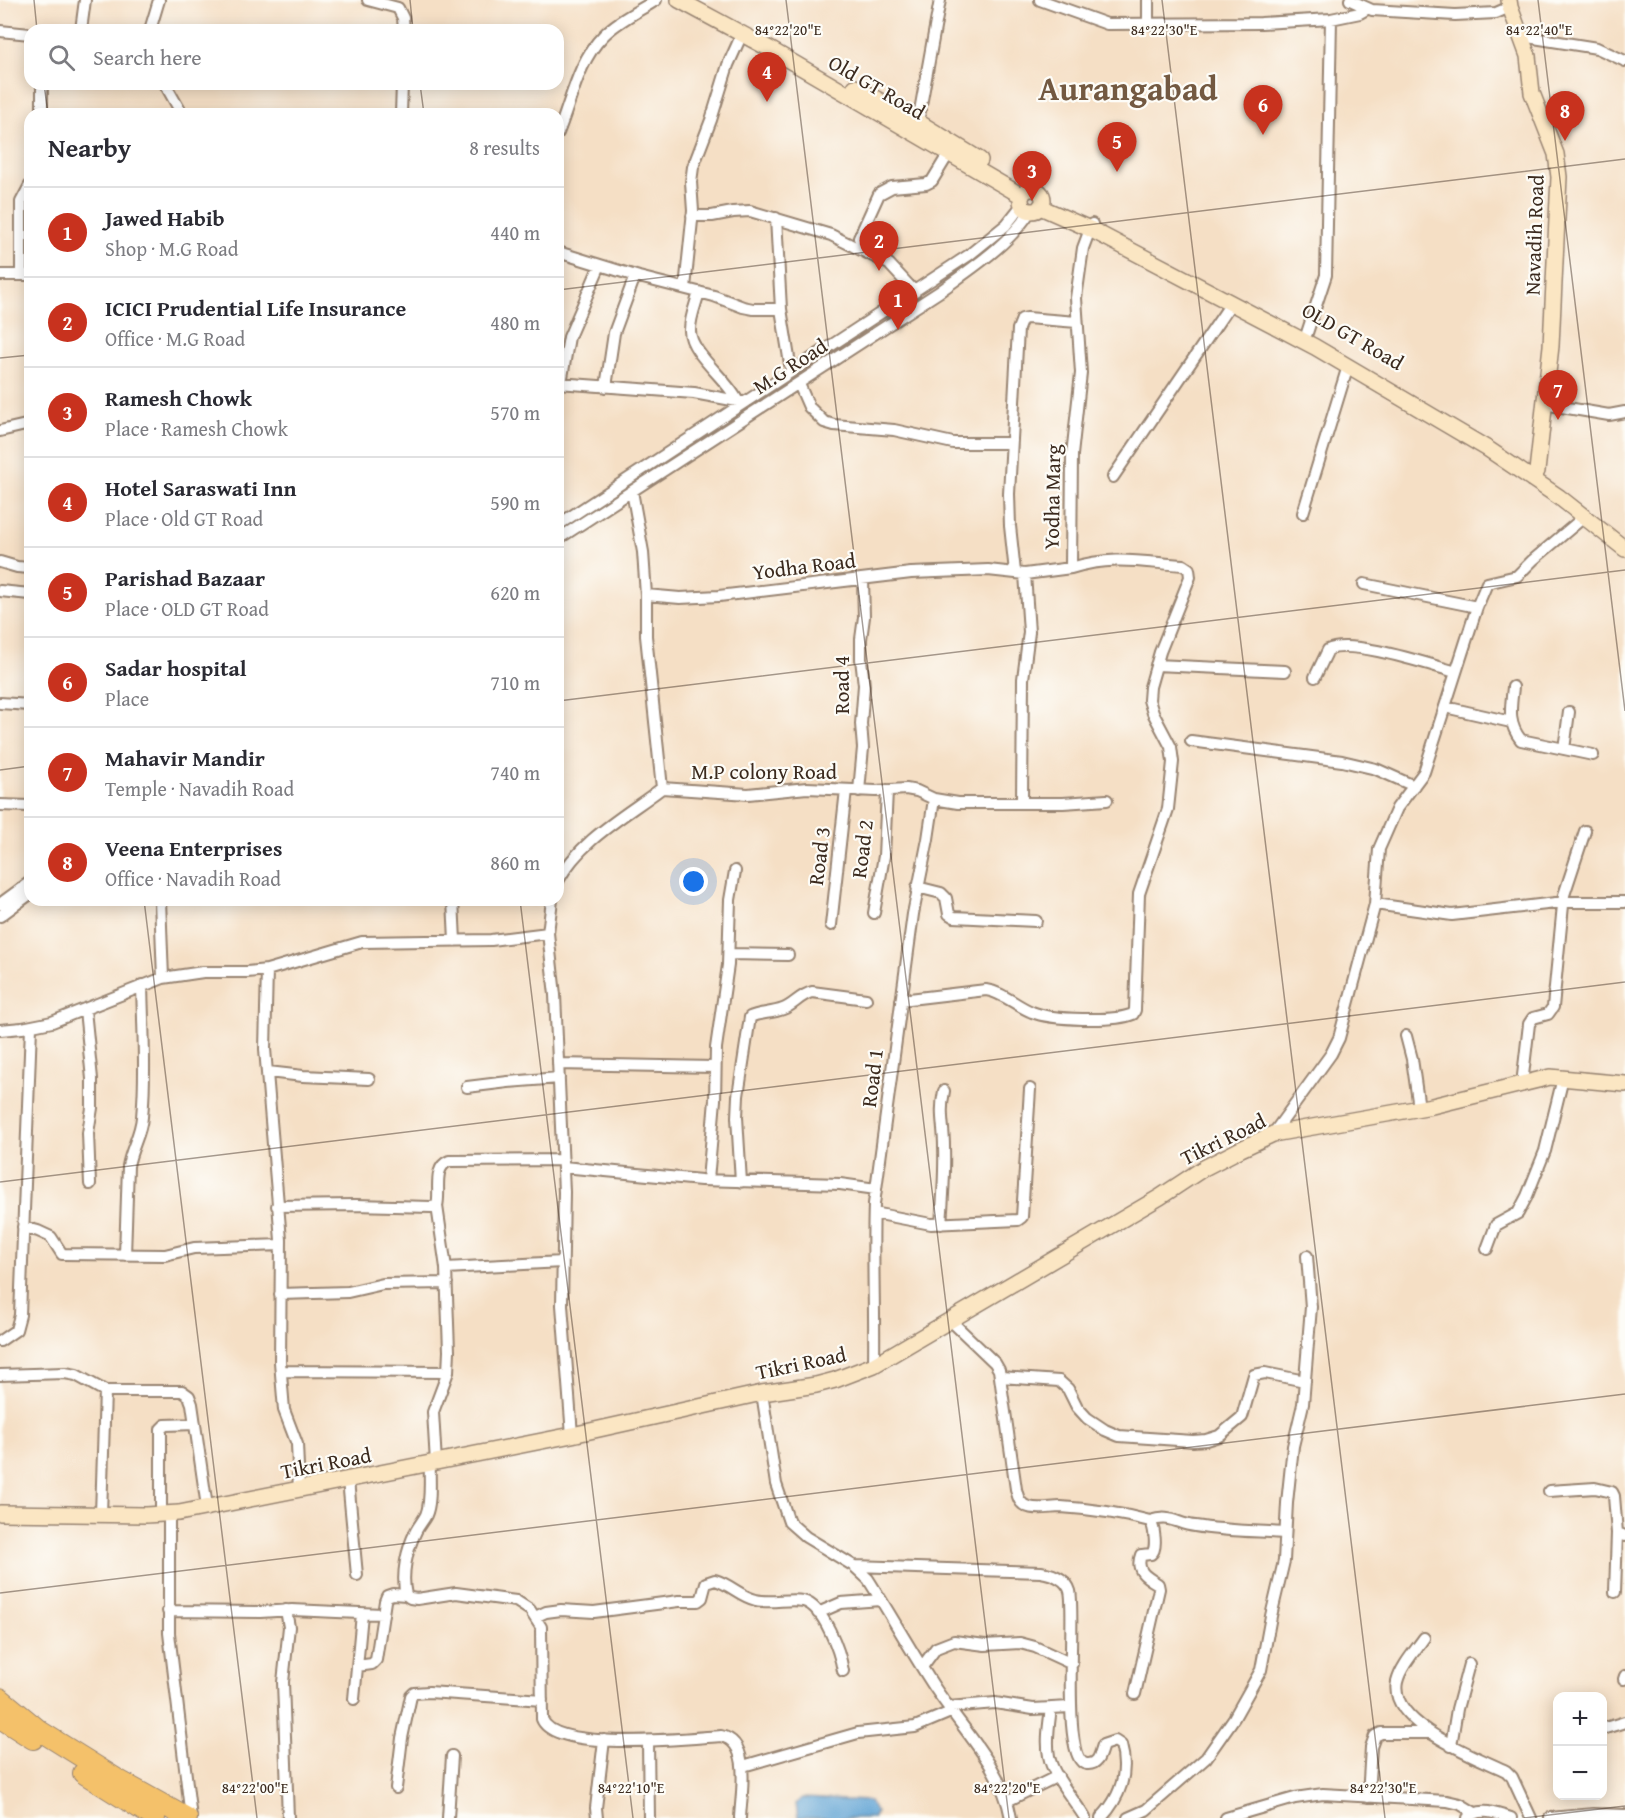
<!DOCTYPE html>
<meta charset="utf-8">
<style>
:root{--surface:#fff;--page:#f7f7f7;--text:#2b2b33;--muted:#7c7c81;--line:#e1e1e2;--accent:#c8321e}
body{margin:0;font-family:"Gentium Book Plus",serif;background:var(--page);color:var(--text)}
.controls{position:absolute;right:18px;bottom:18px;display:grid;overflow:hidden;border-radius:12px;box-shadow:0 3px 15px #0003}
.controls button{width:54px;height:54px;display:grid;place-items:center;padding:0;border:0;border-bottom:2px solid var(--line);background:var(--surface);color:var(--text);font:30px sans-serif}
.you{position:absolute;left:694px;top:882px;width:21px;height:21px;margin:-15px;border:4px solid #fff;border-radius:50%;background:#1a73e8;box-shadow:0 0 0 9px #1a73e833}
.badge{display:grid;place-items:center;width:39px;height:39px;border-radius:50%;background:var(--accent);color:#fff;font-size:20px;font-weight:700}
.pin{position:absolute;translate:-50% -50px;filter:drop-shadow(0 2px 3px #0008)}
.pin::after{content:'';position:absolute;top:32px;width:21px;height:18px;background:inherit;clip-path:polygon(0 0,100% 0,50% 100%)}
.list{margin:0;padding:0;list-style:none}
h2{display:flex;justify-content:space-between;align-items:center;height:78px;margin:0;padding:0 24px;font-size:26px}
h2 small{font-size:20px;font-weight:400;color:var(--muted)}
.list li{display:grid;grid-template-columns:39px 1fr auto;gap:18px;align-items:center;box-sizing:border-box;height:90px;padding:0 24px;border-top:2px solid var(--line)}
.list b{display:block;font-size:22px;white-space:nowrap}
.list p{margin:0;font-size:20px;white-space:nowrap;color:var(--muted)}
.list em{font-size:20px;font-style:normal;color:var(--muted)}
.icon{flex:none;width:33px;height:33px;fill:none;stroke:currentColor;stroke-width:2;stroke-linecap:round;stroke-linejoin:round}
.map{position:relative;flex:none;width:1625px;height:1818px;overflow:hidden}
.search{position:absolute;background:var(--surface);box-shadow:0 3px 15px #0003;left:24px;top:24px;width:540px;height:66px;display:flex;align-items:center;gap:15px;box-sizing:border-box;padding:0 21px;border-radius:18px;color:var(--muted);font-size:22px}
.panel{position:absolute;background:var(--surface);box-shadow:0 3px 15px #0003;left:24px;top:108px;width:540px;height:798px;border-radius:18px}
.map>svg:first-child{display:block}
.water{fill:#5fa3d4;stroke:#4d6679;stroke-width:1.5}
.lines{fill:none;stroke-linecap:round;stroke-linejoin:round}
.street-casing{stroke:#988472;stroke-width:14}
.secondary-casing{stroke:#988472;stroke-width:18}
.highway-casing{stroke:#988472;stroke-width:22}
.street{stroke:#fff;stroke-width:10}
.secondary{stroke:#fbe6c3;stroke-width:15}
.highway{stroke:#f4c16a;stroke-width:20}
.ticks{fill:none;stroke:#3b2a1e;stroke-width:1.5;stroke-opacity:0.45}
.labels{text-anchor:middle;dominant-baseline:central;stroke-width:4.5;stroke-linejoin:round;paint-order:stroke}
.street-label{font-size:21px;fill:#3b2a1e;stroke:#fdfcf7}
.town-label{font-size:33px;font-weight:bold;fill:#735941;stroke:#fdfcf7}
.ticks-label{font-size:15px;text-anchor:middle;fill:#3b2a1e;stroke:#fdfcf7;stroke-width:4.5;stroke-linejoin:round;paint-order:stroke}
</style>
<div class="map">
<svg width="1625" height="1818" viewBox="0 0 1625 1818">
<rect width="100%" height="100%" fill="#fdfcf7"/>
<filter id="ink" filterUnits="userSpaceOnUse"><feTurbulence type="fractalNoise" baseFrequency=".0167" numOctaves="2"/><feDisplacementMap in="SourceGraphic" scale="12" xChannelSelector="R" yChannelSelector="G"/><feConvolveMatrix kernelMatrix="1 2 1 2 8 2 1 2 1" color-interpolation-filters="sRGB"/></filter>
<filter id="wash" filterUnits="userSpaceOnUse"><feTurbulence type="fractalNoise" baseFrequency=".008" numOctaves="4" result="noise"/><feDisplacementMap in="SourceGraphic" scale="24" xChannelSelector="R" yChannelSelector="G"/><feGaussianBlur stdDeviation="1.35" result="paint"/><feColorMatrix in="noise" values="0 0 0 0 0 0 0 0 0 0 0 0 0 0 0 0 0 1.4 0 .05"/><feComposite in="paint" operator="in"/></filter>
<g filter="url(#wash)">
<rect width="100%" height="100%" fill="#f5dfc5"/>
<path class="water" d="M 802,1798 L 869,1801 L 876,1812 L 874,1818 L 798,1818 L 796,1804 Z"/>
</g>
<g filter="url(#ink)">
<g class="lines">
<defs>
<path id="street" d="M 368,0 L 398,8 L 403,18 L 404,30
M 1040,0 L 1107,24 L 1261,23 L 1331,19 L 1360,13 L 1367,9
M 1148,0 L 1148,24
M 1350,0 L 1372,10 L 1455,15 L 1496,13 L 1510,7
M 81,30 L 85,0
M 150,30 L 159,0
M 0,31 L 30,34
M 1521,36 L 1597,48 L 1625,61
M 42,84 L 42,114
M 165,84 L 182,114
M 401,114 L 402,84
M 918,122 L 940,0
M 558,133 C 571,102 578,61 603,36 C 617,21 639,11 656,0
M 692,216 L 712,216 L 733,212 L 750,211 L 831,235 L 889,264 L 915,292
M 776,218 L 781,309 L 791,370
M 859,238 L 879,194 L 892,187 L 926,184 L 932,181 L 949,153
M 558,252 L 639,277 L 714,296 L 743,307 L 753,309 L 781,309
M 0,275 L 30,275
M 21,275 L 21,202 L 30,185
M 685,288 L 693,211 L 691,182 L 693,167 L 711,120 L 728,65 L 742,34
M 699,292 C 696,304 690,317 690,330 C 689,352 728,380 737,400
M 1307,333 L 1326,275 L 1331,19
M 558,383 L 694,393 L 743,402
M 561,383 L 569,337 L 600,265
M 799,384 L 809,407 L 824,422 L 834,425 L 894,430 L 953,443 L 1011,443
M 606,387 L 614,333 L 635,276
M 1544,404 L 1609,415 L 1625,412
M 0,431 L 30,424
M 1113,477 L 1232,302
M 632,491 L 643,552 L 646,595 L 680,598 L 719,596 L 911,573 L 988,570 L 1025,574 L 1071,568
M 1303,513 L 1348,366
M 558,525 L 969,255 L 1006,225 L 1022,205
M 558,539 L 939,292 C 972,268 1009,245 1031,210
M 0,562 L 17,567 L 30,568
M 1015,572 L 1010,526 L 1009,494 L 1018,329 L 1022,319 L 1027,318 L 1077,322
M 1364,584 L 1477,607
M 0,591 L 30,594
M 646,595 L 646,636 L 662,788 L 748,794 L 807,788 L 876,791 L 906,789 L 917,791 L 934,799 L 958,803 L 1063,803 L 1107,800
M 1156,665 L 1285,671
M 1315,677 L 1328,650 C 1350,638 1430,665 1456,672
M 1513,687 C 1511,707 1507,723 1521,740 L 1593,755
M 0,703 L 30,705
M 1445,707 L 1511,722
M 1191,741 L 1342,761 L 1376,769 L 1414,786
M 1564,749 L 1569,712
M 859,791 L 863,748 L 861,724 L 864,685 L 861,659 L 861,639 L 864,617 L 863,579
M 1022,802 L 1023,679 L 1029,632 L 1025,574
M 0,805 L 30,806
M 558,881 C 580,840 625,816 662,788
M 917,887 L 941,893 L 946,898 L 949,914 L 954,917 L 1036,921
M 160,900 L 163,978
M 453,900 L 455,941
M 552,900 L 548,933 L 555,995 L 564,1192 L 562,1305 L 572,1435
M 0,904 L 30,882
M 1375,904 L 1452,915 L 1564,902 L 1625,902
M 874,913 L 884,856 L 887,790
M 0,916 L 30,894
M 831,925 L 846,790
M 729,954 L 788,955
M 267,970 L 265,1049 L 281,1240 L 280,1362 L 284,1410 L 297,1444 L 299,1490
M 901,1000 L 986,990 C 1003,992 1016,1006 1032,1012 C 1051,1020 1114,1022 1133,1014 L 1135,1010 L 1139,894 L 1168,809 L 1173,762 L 1171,747 L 1153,713 L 1149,700 L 1150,687 L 1160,652 L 1190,577 L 1189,569 L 1183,565 C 1141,562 1113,555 1071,568 L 1072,455 L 1081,373 L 1076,298 L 1083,248 L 1092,224
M 85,1010 L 92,1079 L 92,1108 L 88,1133 L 90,1184
M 0,1030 L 22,1028 L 52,1022 L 163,978 L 203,972 L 247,972 L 267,970 L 362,942 L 491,940 L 548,933
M 1406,1036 L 1412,1059 L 1419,1108
M 558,1064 L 714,1067
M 268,1072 L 303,1076 L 369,1079
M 1522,1084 L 1529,1024 L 1533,1018 L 1548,1014 L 1553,1007 L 1564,895 L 1585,831
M 467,1087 L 508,1082 L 559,1078
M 1273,1134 L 1331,1054 L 1339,1038 L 1375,904 L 1379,849 L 1397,808 L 1424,772 L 1477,607 L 1487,583 L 1517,576 L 1533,560 L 1584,517
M 563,1167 L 701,1180 L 840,1184 L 876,1189
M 708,1180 L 715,1100 L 716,1048 L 728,965 L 730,900 L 735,871
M 741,1182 L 737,1117 L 738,1096 L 750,1017 C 758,1013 773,1013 783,1009 C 794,1005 800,995 812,992 L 866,999
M 277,1206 L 356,1205 L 431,1207 L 437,1206 C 441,1191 432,1168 449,1161 L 563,1160
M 874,1213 L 931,1224 L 1018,1220 L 1022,1217 L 1030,1089
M 941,1224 C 943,1198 945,1173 944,1147 C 944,1124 939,1115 944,1091
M 23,1227 L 38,1231 L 51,1237 L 62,1254 L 165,1255 L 194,1248 L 281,1245
M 1487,1249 L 1496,1225 L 1518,1213 L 1527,1196 L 1545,1151 L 1563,1078
M 125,1255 L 128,1166 C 131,1148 141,1134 142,1117 C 146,1074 143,1029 142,985
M 446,1268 L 562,1262
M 280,1294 L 348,1292 L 383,1284 L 447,1283
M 950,1320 L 995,1363 L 999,1370 L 1016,1489 C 1018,1498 1020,1505 1029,1507 C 1038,1510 1051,1507 1061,1507 C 1091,1509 1121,1513 1150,1521 C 1154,1526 1158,1549 1151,1554 C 1150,1554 1142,1555 1141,1555 C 1135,1571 1146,1577 1158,1584 L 1159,1589 L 1135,1694
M 0,1341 L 16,1330 L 20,1315 L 31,1027
M 874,1365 C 875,1312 872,1258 874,1204 L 913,914 L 928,839 L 934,799
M 281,1371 L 448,1372
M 0,1375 L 65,1373 L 76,1375 L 105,1391 L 182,1391 L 189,1396 L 192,1404 L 207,1507
M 1001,1377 L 1059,1381 L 1068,1389 L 1077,1407 L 1087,1418 L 1105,1430 L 1119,1436 L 1193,1441 L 1206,1440 L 1219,1436 L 1242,1417 L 1254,1375 L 1265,1373 L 1305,1381
M 762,1393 L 776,1484 L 789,1522 L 806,1537 L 854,1566 L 868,1579 C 891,1615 912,1653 935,1688 C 963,1730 1002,1767 1011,1818
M 436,1463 L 433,1412 L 448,1372 L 449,1351 L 446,1268 L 437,1206
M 430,1464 C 429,1479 432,1501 426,1515 C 423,1521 419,1525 416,1531 C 407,1549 401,1574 406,1595 L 410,1598 L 417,1599 L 456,1593 L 516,1601 L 530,1610 L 541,1627 L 542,1719 C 555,1753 689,1738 721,1736 C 752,1742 741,1794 740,1818
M 348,1480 L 357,1575
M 1549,1491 L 1595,1488 L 1612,1492 L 1614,1496 L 1617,1533 L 1625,1536
M 101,1514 L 105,1391
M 161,1514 L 161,1429 L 165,1425 L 195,1424
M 169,1514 L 169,1633 L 191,1818
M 1150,1521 C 1171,1514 1176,1524 1195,1526 C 1225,1531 1256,1531 1285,1533
M 854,1566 L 1041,1572 C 1053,1574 1066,1578 1070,1591 C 1076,1615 1060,1763 1087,1764 C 1099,1765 1100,1753 1103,1745 L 1115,1741 L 1121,1745 C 1129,1773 1120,1798 1101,1818
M 1615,1592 L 1617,1533
M 286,1610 L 289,1627 L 283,1682 L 288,1818
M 168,1611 L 260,1612 L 292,1610 L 382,1614
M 818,1613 L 841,1603 L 881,1600
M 535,1617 L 546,1612 L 561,1610 L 594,1612 L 679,1601 L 698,1601 L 702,1598 L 706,1583 L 715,1580 C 730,1584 741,1597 756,1600 C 771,1604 788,1598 803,1601 C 824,1606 840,1652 843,1671
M 1424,1638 C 1415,1651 1401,1666 1397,1682 C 1388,1724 1477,1757 1506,1771 L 1512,1777 L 1531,1818
M 357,1666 L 372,1664 L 376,1660 L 385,1601 L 387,1596 L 393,1594 L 406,1595
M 922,1667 L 936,1648 L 954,1641 L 985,1645 L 1020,1643 L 1035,1647 L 1072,1664
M 1624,1679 L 1625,1676
M 354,1699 L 362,1614
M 949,1707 L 995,1703 L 1033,1709 L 1070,1707
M 1051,1708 C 1049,1724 1046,1741 1049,1756 C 1052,1775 1075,1801 1085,1818
M 1602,1729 L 1625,1722
M 648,1742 L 649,1818
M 1451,1746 L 1457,1709 L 1469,1664
M 743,1766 L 858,1733 L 915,1727 L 953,1711
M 396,1788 L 402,1738 L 411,1696 L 414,1693 L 429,1692 L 542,1700
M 1368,1797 L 1371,1747 L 1375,1736 L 1381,1733 L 1430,1733
M 1007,1801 L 1058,1776
M 448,1818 L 452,1756
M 597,1818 L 596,1808 L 604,1740
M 1128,1818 L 1146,1810 L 1206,1758 L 1234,1718 L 1261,1670 L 1271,1616 L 1284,1561 L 1287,1503 L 1293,1446 L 1303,1404 L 1311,1307 L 1307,1256
M 1226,1818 L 1295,1798 L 1323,1794 L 1447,1801 L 1460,1804 L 1475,1813
M 1468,1818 C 1481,1806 1496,1814 1511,1818
M 1550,1818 L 1594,1814 L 1625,1815"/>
<path id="secondary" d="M 679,0 L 768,48 L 1022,196
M 1509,0 L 1510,7 L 1528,56 L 1532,93 L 1556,154 L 1559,177 L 1551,346 L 1537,471 L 1532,479
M 855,87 L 918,122 L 980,160
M1021 200a11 11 0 1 1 22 0a11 11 0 1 1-22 0Z
M 1040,207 L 1090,229 L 1315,347 L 1488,449 L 1559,497 L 1625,549
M 0,1513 L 146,1515 L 179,1513 L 572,1435 L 762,1393 L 816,1385 L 835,1380 L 874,1365 L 1160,1197 L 1204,1168 L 1241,1149 L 1273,1134 L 1432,1106 L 1550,1077 L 1625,1084"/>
<path id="highway" d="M 0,1698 L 40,1731 L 117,1779 L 187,1818
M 0,1718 L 33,1739
M 83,1773 L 155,1818"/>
</defs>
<use href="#street" class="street-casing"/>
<use href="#secondary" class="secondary-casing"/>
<use href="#highway" class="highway-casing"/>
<use href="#street" class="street"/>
<use href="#secondary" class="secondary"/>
<use href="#highway" class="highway"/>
</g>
</g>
<path class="ticks" d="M 34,0 L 37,30M 410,0 L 413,30M 786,0 L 1009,1818M 1162,0 L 1385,1818M 1538,0 L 1625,711M 44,84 L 48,114M 420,84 L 424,114M 558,290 L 1625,159M 0,358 L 30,355M 558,701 L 1625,570M 0,770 L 30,766M 144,900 L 257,1818M 520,900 L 633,1818M 0,1182 L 1625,982M 0,1593 L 1625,1394M 1524,1818 L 1625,1806"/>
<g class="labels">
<g class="street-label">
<text transform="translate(877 87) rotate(30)">Old GT Road</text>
<text transform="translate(1534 235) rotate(-88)">Navadih Road</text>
<text transform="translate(1353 336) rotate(30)">OLD GT Road</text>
<text transform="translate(790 366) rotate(-33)">M.G Road</text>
<text transform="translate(1052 497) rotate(-89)">Yodha Marg</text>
<text transform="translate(804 566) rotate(-7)">Yodha Road</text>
<text transform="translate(841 685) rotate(-90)">Road 4</text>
<text x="764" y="771">M.P colony Road</text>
<text transform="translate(862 849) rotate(-83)">Road 2</text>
<text transform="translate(819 856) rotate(-83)">Road 3</text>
<text transform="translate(872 1078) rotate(-83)">Road 1</text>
<text transform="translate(1223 1139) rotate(-26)">Tikri Road</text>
<text transform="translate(801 1363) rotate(-12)">Tikri Road</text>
<text transform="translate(326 1463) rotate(-11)">Tikri Road</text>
</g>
<g class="town-label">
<text x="1128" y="88">Aurangabad</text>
</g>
</g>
<g class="ticks-label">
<text x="788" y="35">84°22'20"E</text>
<text x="1164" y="35">84°22'30"E</text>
<text x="1539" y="35">84°22'40"E</text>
<text x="255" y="1793">84°22'00"E</text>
<text x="631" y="1793">84°22'10"E</text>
<text x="1007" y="1793">84°22'20"E</text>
<text x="1383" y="1793">84°22'30"E</text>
</g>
</svg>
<div class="controls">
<button>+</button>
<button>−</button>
</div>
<div class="you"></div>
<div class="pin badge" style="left:898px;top:330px">1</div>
<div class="pin badge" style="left:879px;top:271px">2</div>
<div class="pin badge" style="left:1032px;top:201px">3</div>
<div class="pin badge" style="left:767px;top:102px">4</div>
<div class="pin badge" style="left:1117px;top:172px">5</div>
<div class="pin badge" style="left:1263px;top:135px">6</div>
<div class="pin badge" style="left:1558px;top:420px">7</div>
<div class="pin badge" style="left:1565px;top:141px">8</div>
<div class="search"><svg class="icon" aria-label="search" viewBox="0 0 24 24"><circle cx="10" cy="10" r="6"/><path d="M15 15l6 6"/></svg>Search here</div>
<section class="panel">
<h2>Nearby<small>8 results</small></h2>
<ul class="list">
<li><span class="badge">1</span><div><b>Jawed Habib</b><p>Shop · M.G Road</p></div><em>440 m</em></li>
<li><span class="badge">2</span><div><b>ICICI Prudential Life Insurance</b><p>Office · M.G Road</p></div><em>480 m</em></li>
<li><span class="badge">3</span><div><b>Ramesh Chowk</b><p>Place · Ramesh Chowk</p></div><em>570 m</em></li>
<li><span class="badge">4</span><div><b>Hotel Saraswati Inn</b><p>Place · Old GT Road</p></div><em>590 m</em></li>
<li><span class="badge">5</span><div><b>Parishad Bazaar</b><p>Place · OLD GT Road</p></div><em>620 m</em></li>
<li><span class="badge">6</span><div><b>Sadar hospital</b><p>Place</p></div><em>710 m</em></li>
<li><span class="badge">7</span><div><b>Mahavir Mandir</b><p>Temple · Navadih Road</p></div><em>740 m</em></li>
<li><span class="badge">8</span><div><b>Veena Enterprises</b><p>Office · Navadih Road</p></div><em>860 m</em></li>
</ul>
</section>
</div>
